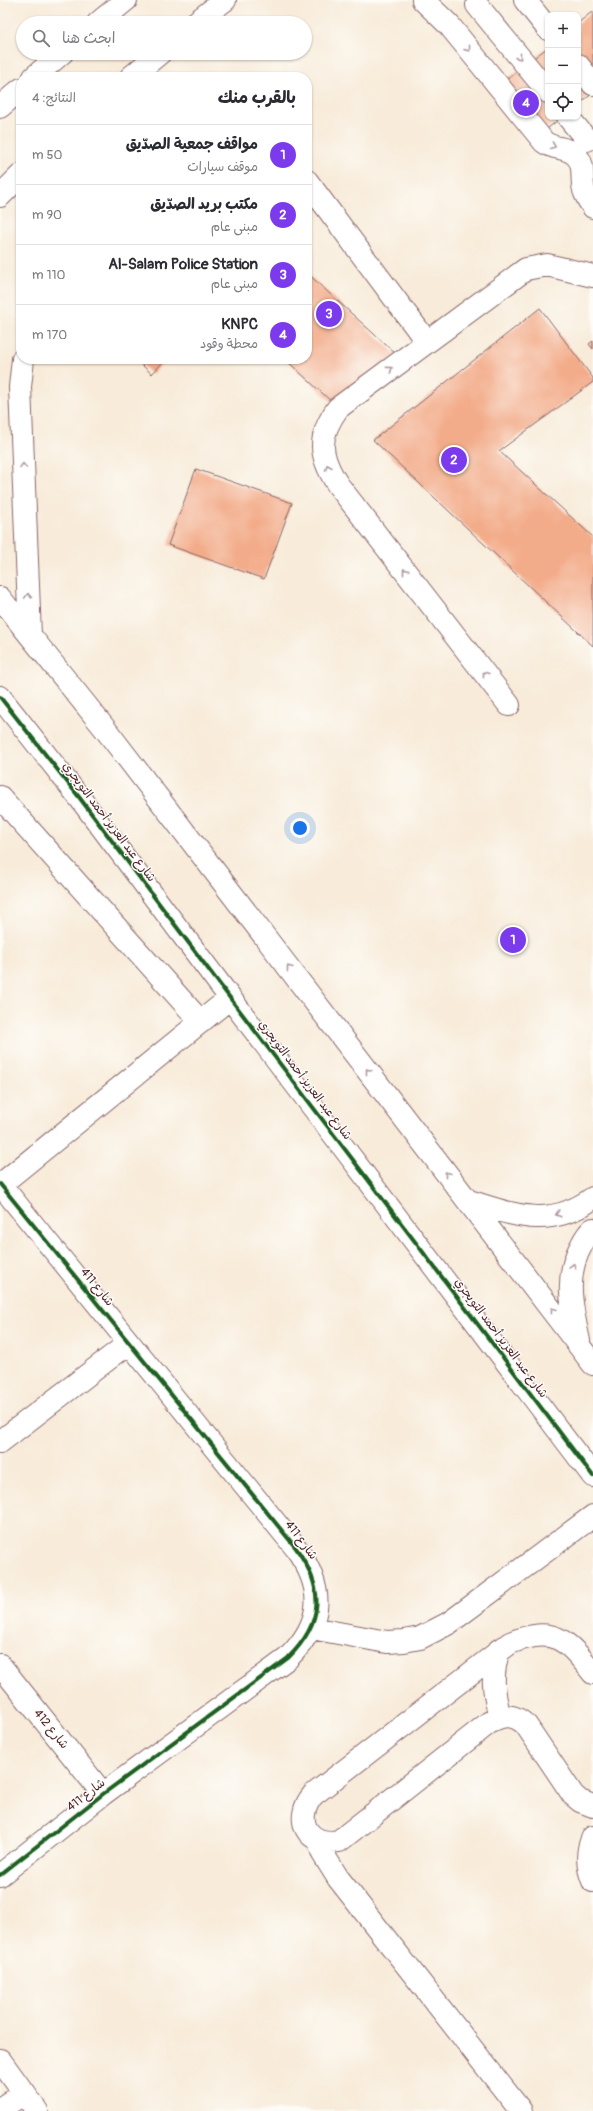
<!DOCTYPE html>
<html lang="ar">
<meta charset="utf-8">
<style>
:root{--surface:#fff;--page:#f2f2f3;--text:#2b2b33;--muted:#7c7c81;--line:#e1e1e2;--accent:#7c3aed}
body{margin:0;font-family:Pangolin,"Playpen Sans Arabic",sans-serif;background:var(--page);color:var(--text);direction:rtl}
.controls{position:absolute;right:12px;top:12px;display:grid;overflow:hidden;border-radius:8px;box-shadow:0 1px 3px #0004}
.controls button{width:36px;height:36px;display:grid;place-items:center;padding:0;border:0;border-bottom:1px solid var(--line);background:var(--surface);color:var(--text);font:20px sans-serif}
.you{position:absolute;left:300px;top:828px;width:14px;height:14px;margin:-10px;border:3px solid #fff;border-radius:50%;background:#1a73e8;box-shadow:0 0 0 6px #1a73e833}
.badge{display:grid;place-items:center;width:26px;height:26px;border-radius:50%;background:var(--accent);color:#fff;font-size:13px;font-weight:700}
.pin{position:absolute;translate:-50% -50%;border:2px solid #fff;box-shadow:0 1px 4px #0006}
.list{margin:0;padding:0;list-style:none}
h2{display:flex;justify-content:space-between;align-items:center;height:52px;margin:0;padding:0 16px;font-size:17px}
h2 small{font-size:13px;font-weight:400;color:var(--muted)}
.list li{display:grid;grid-template-columns:26px 1fr auto;gap:12px;align-items:center;box-sizing:border-box;height:60px;padding:0 16px;border-top:1px solid var(--line)}
.list b{display:block;font-size:15px;white-space:nowrap}
.list p{margin:0;font-size:13px;white-space:nowrap;color:var(--muted)}
.list em{font-size:13px;font-style:normal;color:var(--muted)}
.icon{flex:none;width:22px;height:22px;fill:none;stroke:currentColor;stroke-width:2;stroke-linecap:round;stroke-linejoin:round}
.map{position:relative;flex:none;width:593px;height:2111px;overflow:hidden;direction:ltr}
.search{position:absolute;background:var(--surface);box-shadow:0 1px 3px #0004;left:16px;top:16px;width:296px;height:44px;display:flex;align-items:center;gap:10px;box-sizing:border-box;padding:0 14px;border-radius:22px;color:var(--muted);font-size:15px}
.panel{position:absolute;background:var(--surface);box-shadow:0 1px 3px #0004;left:16px;top:72px;width:296px;height:292px;border-radius:16px;direction:rtl}
.map>svg:first-child{display:block}
.building{fill:#f3ac8a}
.lines{fill:none;stroke-linecap:round;stroke-linejoin:round}
.minor-casing{stroke:#876668;stroke-width:24}
.minor{stroke:#fff;stroke-width:22}
.cycleway-casing{stroke:#fdfcf7;stroke-width:6}
.cycleway{stroke:#1b5e20;stroke-width:4}
.oneway{stroke:#ae9aa0}
.labels{text-anchor:middle;dominant-baseline:central;stroke-width:3;stroke-linejoin:round;paint-order:stroke}
.street-label{font-size:12px;fill:#4a1f2b;stroke:#fdfcf7}
</style>
<div class="map">
<svg width="593" height="2111" viewBox="0 0 593 2111">
<rect width="100%" height="100%" fill="#fdfcf7"/>
<filter id="ink" filterUnits="userSpaceOnUse"><feTurbulence type="fractalNoise" baseFrequency=".025" numOctaves="2"/><feDisplacementMap in="SourceGraphic" scale="8" xChannelSelector="R" yChannelSelector="G"/><feConvolveMatrix kernelMatrix="1 2 1 2 8 2 1 2 1" color-interpolation-filters="sRGB"/></filter>
<filter id="wash" filterUnits="userSpaceOnUse"><feTurbulence type="fractalNoise" baseFrequency=".012" numOctaves="4" result="noise"/><feDisplacementMap in="SourceGraphic" scale="16" xChannelSelector="R" yChannelSelector="G"/><feGaussianBlur stdDeviation="0.9" result="paint"/><feColorMatrix in="noise" values="0 0 0 0 0 0 0 0 0 0 0 0 0 0 0 0 0 1.4 0 .05"/><feComposite in="paint" operator="in"/></filter>
<g filter="url(#wash)">
<rect width="100%" height="100%" fill="#f8ebd9"/>
<g id="blocks">
<path class="building" d="M 593,11 L 593,93 L 578,105 L 578,23 Z
M 548,47 L 548,117 L 562,117 L 533,140 L 494,89 Z
M 307,273 L 397,355 L 333,403 L 285,359 L 307,359 Z
M 540,308 L 593,378 L 593,382 L 499,451 L 593,537 L 593,646 L 373,440 Z
M 593,341 L 593,349 L 589,344 Z
M 135,359 L 166,359 L 152,374 Z
M 196,469 L 292,503 L 264,579 L 168,545 Z"/>
</g>
</g>
<g filter="url(#ink)">
<use href="#blocks" fill-opacity="0" stroke="#876668" stroke-width="1"/>
<g class="lines">
<defs>
<path id="minor" d="M 423,0 L 449,25 L 544,142 C 553,149 564,147 573,153 C 588,163 579,180 585,193 C 587,198 590,203 593,207
M 525,0 L 548,29
M 477,5 L 548,92
M 98,23 L 126,0
M 195,23 L 225,0
M 578,65 L 593,84
M 34,77 L 62,53
M 131,77 L 160,53
M 0,107 L 21,89
M 568,117 L 587,140
M 307,181 L 427,342
M 0,196 L 21,175
M 23,359 L 20,387 L 30,635
M 0,598 L 106,730 L 593,1364
M 0,697 L 79,797 L 230,998 L 593,1476
M 509,705 L 338,485 C 319,456 317,437 338,408 L 526,269 L 547,265 L 593,276
M 0,797 L 201,1022
M 0,1184 L 296,1548 C 325,1589 324,1622 288,1658 L 103,1794 L 0,1875
M 0,1185 L 230,998
M 469,1201 C 515,1215 549,1230 593,1198
M 579,1341 C 572,1308 564,1277 581,1246 C 584,1240 587,1234 593,1229
M 0,1442 L 129,1343
M 311,1628 L 387,1642 L 404,1641 L 420,1638 L 449,1623 L 593,1516
M 499,1650 C 491,1674 493,1692 500,1717
M 0,1665 L 103,1794
M 593,1673 C 567,1640 554,1625 510,1643 L 313,1795 C 293,1819 307,1847 339,1841 L 490,1722 C 504,1714 514,1714 526,1725 L 573,1795 L 580,1801 L 593,1806
M 593,1837 C 586,1851 587,1867 593,1881
M 318,1840 L 323,1854 L 338,1878 L 521,2111
M 0,2060 L 37,2111
M 0,2109 L 25,2093"/>
</defs>
<use href="#minor" class="minor-casing"/>
<use href="#minor" class="minor"/>
<defs>
<path id="cycleway" d="M 0,697 L 79,797 L 230,998 L 593,1476
M 0,1184 L 296,1548 C 325,1589 324,1622 288,1658 L 103,1794 L 0,1875"/>
</defs>
<use href="#cycleway" class="cycleway-casing"/>
<use href="#cycleway" class="cycleway"/>
</g>
<defs><path id="oneway-chevron" d="M-2-3.5L2.5 0L-2 3.5" fill="none" stroke-width="1.6" stroke-linecap="round" stroke-linejoin="round"/></defs>
<g class="oneway">
<use href="#oneway-chevron" transform="translate(468 49) rotate(51)"/>
<use href="#oneway-chevron" transform="translate(519 57) rotate(51)"/>
<use href="#oneway-chevron" transform="translate(553 146) rotate(21)"/>
<use href="#oneway-chevron" transform="translate(390 369) rotate(-36)"/>
<use href="#oneway-chevron" transform="translate(23 466) rotate(-92)"/>
<use href="#oneway-chevron" transform="translate(328 467) rotate(-113)"/>
<use href="#oneway-chevron" transform="translate(405 571) rotate(-128)"/>
<use href="#oneway-chevron" transform="translate(28 596) rotate(-92)"/>
<use href="#oneway-chevron" transform="translate(485 674) rotate(-128)"/>
<use href="#oneway-chevron" transform="translate(289 968) rotate(-128)"/>
<use href="#oneway-chevron" transform="translate(368 1071) rotate(-128)"/>
<use href="#oneway-chevron" transform="translate(447 1174) rotate(-128)"/>
<use href="#oneway-chevron" transform="translate(558 1214) rotate(164)"/>
<use href="#oneway-chevron" transform="translate(573 1266) rotate(-75)"/>
<use href="#oneway-chevron" transform="translate(553 1310) rotate(-127)"/>
</g>
</g>
<g class="labels">
<g class="street-label">
<text transform="translate(109 822) rotate(53)">شارع عبد العزيز أحمد التويجري</text>
<text transform="translate(305 1080) rotate(53)">شارع عبد العزيز أحمد التويجري</text>
<text transform="translate(97 1287) rotate(51)">شارع 411</text>
<text transform="translate(501 1338) rotate(53)">شارع عبد العزيز أحمد التويجري</text>
<text transform="translate(301 1540) rotate(53)">شارع 411</text>
<text transform="translate(51 1729) rotate(51)">شارع 412</text>
<text transform="translate(86 1795) rotate(-38)">شارع 411</text>
</g>
</g>
</svg>
<div class="controls">
<button>+</button>
<button>−</button>
<button><svg class="icon" aria-label="locate" viewBox="0 0 24 24"><circle cx="12" cy="12" r="6"/><path d="M12 2v4M12 18v4M2 12h4M18 12h4"/></svg></button>
</div>
<div class="you"></div>
<div class="pin badge" style="left:513px;top:940px">1</div>
<div class="pin badge" style="left:454px;top:460px">2</div>
<div class="pin badge" style="left:329px;top:314px">3</div>
<div class="pin badge" style="left:526px;top:103px">4</div>
<div class="search"><svg class="icon" aria-label="search" viewBox="0 0 24 24"><circle cx="10" cy="10" r="6"/><path d="M15 15l6 6"/></svg>ابحث هنا</div>
<section class="panel">
<h2>بالقرب منك<small>النتائج: 4</small></h2>
<ul class="list">
<li><span class="badge">1</span><div><b>مواقف جمعية الصدّيق</b><p>موقف سيارات</p></div><em>50 m</em></li>
<li><span class="badge">2</span><div><b>مكتب بريد الصدّيق</b><p>مبنى عام</p></div><em>90 m</em></li>
<li><span class="badge">3</span><div><b>Al-Salam Police Station</b><p>مبنى عام</p></div><em>110 m</em></li>
<li><span class="badge">4</span><div><b>KNPC</b><p>محطة وقود</p></div><em>170 m</em></li>
</ul>
</section>
</div>
